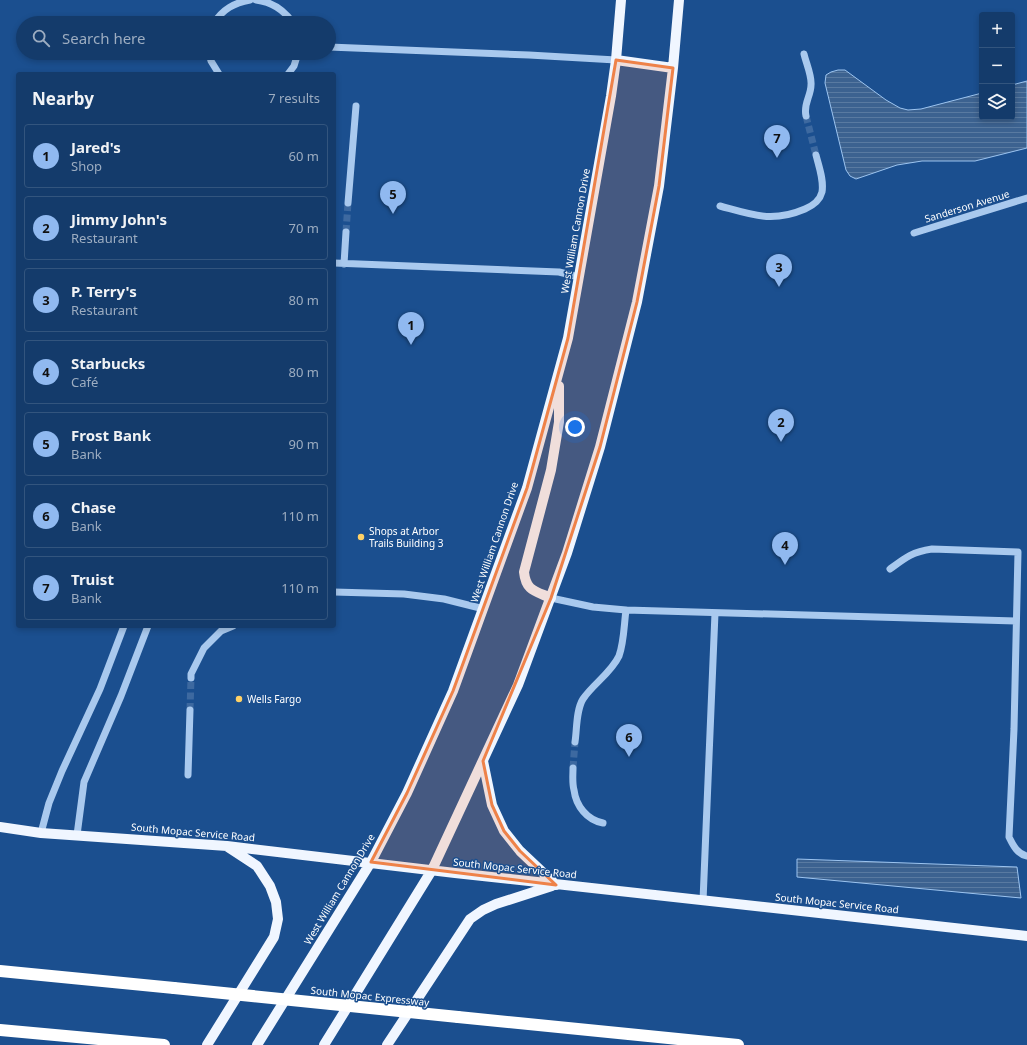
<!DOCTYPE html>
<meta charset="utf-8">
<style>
:root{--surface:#143b6b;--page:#1d4271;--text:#f1f3f6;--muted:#9dadc1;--line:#33557e;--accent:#90b9f0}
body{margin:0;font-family:"Noto Sans",sans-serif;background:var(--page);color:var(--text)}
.controls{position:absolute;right:12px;top:12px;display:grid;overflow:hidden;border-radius:4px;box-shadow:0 2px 6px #0003}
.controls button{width:36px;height:36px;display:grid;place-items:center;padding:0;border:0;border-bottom:1px solid var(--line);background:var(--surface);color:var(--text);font:20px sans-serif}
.you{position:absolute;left:575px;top:427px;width:14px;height:14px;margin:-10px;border:3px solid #fff;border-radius:50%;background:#1a73e8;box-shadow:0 0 0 6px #1a73e833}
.badge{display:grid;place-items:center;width:26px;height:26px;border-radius:50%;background:var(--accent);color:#111;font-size:13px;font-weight:700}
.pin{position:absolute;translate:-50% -33px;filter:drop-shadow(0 1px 2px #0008)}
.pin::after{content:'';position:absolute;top:21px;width:14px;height:12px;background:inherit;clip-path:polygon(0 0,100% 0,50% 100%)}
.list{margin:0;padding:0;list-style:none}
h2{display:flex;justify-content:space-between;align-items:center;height:52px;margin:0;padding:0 16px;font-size:17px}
h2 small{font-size:13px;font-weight:400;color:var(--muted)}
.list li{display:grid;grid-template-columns:26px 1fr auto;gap:12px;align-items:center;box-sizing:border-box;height:64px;margin:0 8px 8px;padding:0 8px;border:1px solid var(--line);border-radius:4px}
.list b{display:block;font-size:15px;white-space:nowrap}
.list p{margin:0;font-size:13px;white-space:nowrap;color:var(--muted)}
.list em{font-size:13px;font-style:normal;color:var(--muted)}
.icon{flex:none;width:22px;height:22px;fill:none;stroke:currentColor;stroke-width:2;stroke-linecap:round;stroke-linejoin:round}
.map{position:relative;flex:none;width:1027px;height:1045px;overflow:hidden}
.search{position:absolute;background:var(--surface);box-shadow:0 2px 6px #0003;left:16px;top:16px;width:320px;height:44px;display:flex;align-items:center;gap:10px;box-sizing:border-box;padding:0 14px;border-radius:22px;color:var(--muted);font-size:15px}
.panel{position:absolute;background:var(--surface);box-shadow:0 2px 6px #0003;left:16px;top:72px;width:320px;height:556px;border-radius:4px}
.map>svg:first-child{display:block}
.water{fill:url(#water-rules);stroke:#9cc4f0}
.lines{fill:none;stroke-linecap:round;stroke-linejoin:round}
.minor-tunnel{stroke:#3d69a0;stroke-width:7;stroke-dasharray:7 3.5;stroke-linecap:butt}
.minor{stroke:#a9c9ee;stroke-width:7}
.major{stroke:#f0f6ff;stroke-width:10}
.highway{stroke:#fff;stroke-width:12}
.highway-bridge{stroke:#fff;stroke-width:12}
.marked{fill:#ee8249;fill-opacity:0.2;stroke:#ee8249;stroke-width:3;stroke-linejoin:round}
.poi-dot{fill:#ffd166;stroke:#1b4f8f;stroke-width:1.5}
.labels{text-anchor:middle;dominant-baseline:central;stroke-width:3;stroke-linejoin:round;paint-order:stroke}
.street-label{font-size:10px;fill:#fff;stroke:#1b4f8f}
.poi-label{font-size:10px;fill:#fff;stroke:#1b4f8f;text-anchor:start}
</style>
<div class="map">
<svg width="1027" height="1045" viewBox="0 0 1027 1045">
<defs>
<pattern id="water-rules" width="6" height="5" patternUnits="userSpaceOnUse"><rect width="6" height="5" fill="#3c6290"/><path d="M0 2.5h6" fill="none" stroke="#597aa1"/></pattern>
</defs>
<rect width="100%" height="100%" fill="#1b4f8f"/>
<path class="water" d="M 838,70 L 845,70 L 886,100 L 900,108 L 908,110 L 921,109 L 982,93 L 982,117 L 1012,117 L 1012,85 L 1027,81 L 1027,148 L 975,161 L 922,161 L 897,165 L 856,179 L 850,176 L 846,170 L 825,83 L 826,75 L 831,72 Z
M 797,859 L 1017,867 L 1021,898 L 797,877 Z"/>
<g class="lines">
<path class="minor-tunnel" d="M 806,116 L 816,155
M 346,232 L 348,203
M 190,710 L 191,678
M 573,768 L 575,742"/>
<path class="minor" d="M 256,0 C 273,2 284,10 293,23
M 214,23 C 223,9 234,3 250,0
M 329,47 L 529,55 L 616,60
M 209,53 L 211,61 L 219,74
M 804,54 C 806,63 812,76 811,85 C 811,96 803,104 806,116
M 288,74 L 294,66 L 298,53
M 348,203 L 356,106
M 720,206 C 753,215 772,223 805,209 C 812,206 820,200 822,192 C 824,180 819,167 816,155
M 914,233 L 1027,198
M 334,263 L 559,272 L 579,277
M 344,264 L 346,232
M 890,569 C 906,557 912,552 932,549 L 1018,552 L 1014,729 L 1009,837 C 1013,845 1017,854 1027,856
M 334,592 L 404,594 L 444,599 L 484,609
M 551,598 L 593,607 L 626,610 L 1016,621
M 191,678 L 191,674 L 204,648 L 221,631 L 233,626
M 575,742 C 577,729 576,710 583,699 C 593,684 611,673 619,656 C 624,642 624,625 626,610
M 573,768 C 573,775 572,783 574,790 C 576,806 587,820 603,823
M 188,775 L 190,710
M 41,833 L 49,803 L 62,771 L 100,689 L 124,626
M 77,835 L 84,782 L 121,696 L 148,626
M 703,901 L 715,613"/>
<path class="major" d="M 616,60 L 673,68
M 551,598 C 535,591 526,591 524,572 L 551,470 L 559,422 L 559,386
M 483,761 L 492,805 L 504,831 L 520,851 L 556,885
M 0,827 L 41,833 L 227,846 L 455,873 L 1027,936
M 207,1045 L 274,937 L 278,919 L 276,902 L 270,886 L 257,866 L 228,847
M 257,1045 L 371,862 L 407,793 L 453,691 L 527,488 L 568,338 L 611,96 L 616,60 L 621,0
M 324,1045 L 432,870 L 518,685 L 567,553 L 600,447 L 637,302 L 659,186 L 673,68 L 679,0
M 387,1045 L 470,919 L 483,910 L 496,904 L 552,886"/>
<path class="highway" d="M 0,971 L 174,988
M 458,1017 L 738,1045
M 0,1030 L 164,1045"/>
<path class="highway-bridge" d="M 174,988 L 458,1017"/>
</g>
<path class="marked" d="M 616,60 L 673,68 L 659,186 L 637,302 L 600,447 L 551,598 L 483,761 L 492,805 L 504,831 L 520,851 L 556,885 L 371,862 L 407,793 L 453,691 L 527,488 L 568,338 Z"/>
<g class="poi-dot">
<circle cx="361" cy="537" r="4"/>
<circle cx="239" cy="699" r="4"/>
</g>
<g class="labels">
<g class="street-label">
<text transform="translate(967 206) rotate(-17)">Sanderson Avenue</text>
<text transform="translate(575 231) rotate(-80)">West William Cannon Drive</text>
<text transform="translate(494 542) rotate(-71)">West William Cannon Drive</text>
<text transform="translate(193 832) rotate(5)">South Mopac Service Road</text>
<text transform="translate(515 868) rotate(6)">South Mopac Service Road</text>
<text transform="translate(339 889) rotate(-59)">West William Cannon Drive</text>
<text transform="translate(837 903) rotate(6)">South Mopac Service Road</text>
<text transform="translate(370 996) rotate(6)">South Mopac Expressway</text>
</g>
<g class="poi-label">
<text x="369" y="531">Shops at Arbor<tspan x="369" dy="12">Trails Building 3</tspan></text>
<text x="247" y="699">Wells Fargo</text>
</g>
</g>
</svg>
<div class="controls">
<button>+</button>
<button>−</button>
<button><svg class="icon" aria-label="layers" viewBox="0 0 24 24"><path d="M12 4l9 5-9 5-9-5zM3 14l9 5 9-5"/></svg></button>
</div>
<div class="you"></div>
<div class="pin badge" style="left:411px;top:345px">1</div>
<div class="pin badge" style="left:781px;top:442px">2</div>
<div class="pin badge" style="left:779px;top:287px">3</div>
<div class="pin badge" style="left:785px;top:565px">4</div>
<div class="pin badge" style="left:393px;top:214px">5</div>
<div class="pin badge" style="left:629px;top:757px">6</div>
<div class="pin badge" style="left:777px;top:158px">7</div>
<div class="search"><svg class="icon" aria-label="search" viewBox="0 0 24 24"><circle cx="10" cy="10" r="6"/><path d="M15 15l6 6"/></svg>Search here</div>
<section class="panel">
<h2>Nearby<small>7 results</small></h2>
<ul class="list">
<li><span class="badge">1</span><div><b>Jared's</b><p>Shop</p></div><em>60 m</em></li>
<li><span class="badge">2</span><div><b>Jimmy John's</b><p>Restaurant</p></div><em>70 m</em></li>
<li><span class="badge">3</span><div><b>P. Terry's</b><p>Restaurant</p></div><em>80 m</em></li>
<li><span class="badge">4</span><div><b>Starbucks</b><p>Café</p></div><em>80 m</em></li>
<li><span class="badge">5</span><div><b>Frost Bank</b><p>Bank</p></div><em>90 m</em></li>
<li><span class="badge">6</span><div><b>Chase</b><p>Bank</p></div><em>110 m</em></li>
<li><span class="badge">7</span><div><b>Truist</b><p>Bank</p></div><em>110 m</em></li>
</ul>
</section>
</div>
